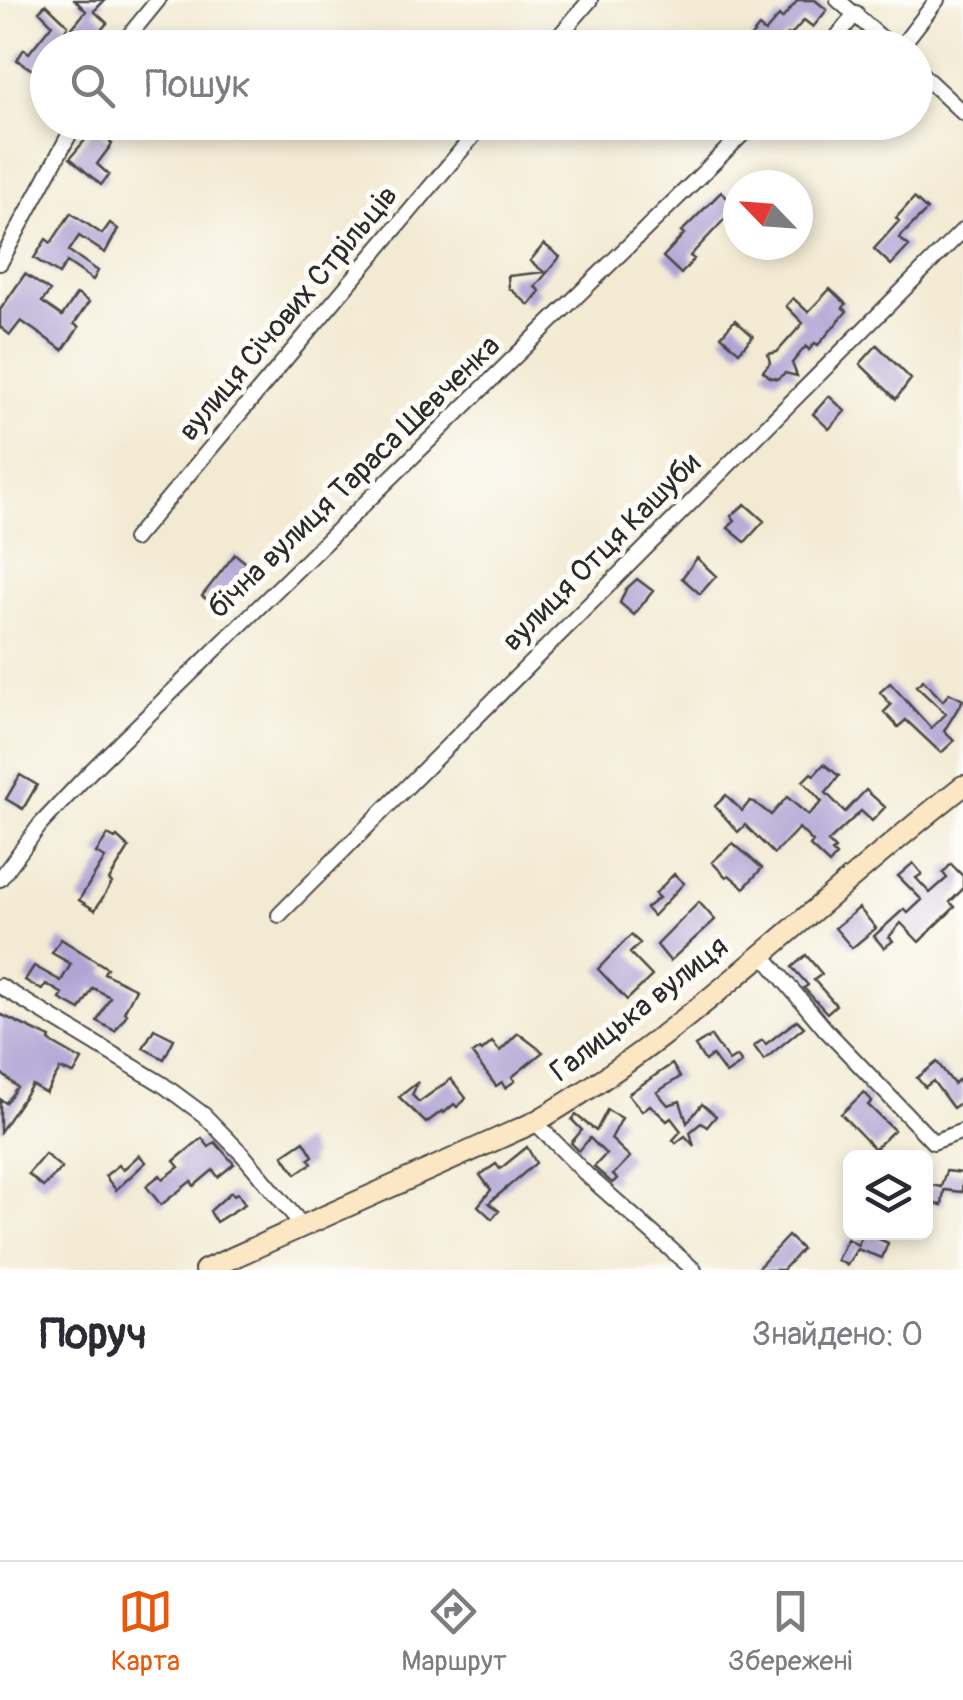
<!DOCTYPE html>
<html lang="uk">
<meta charset="utf-8">
<style>
:root{--surface:#fff;--page:#f7f7f7;--text:#2b2b33;--muted:#7c7c81;--line:#e1e1e2;--accent:#ea580c}
body{margin:0;font-family:Pangolin,sans-serif;background:var(--page);color:var(--text)}
.controls{position:absolute;right:30px;bottom:30px;display:grid;overflow:hidden;border-radius:15px;box-shadow:0 5px 15px #0003}
.controls button{width:90px;height:90px;display:grid;place-items:center;padding:0;border:0;border-bottom:2px solid var(--line);background:var(--surface);color:var(--text);font:50px sans-serif}
.compass{position:absolute;left:723px;top:170px;width:90px;height:90px;border-radius:50%;background:var(--surface);box-shadow:0 5px 15px #0003;rotate:295deg}
.list{margin:0;padding:0;list-style:none}
h2{display:flex;justify-content:space-between;align-items:center;height:130px;margin:0;padding:0 40px;font-size:42px}
h2 small{font-size:32px;font-weight:400;color:var(--muted)}
.icon{flex:none;width:55px;height:55px;fill:none;stroke:currentColor;stroke-width:2;stroke-linecap:round;stroke-linejoin:round}
.map{position:relative;flex:none;width:963px;height:1270px;overflow:hidden}
.search{position:absolute;background:var(--surface);box-shadow:0 5px 15px #0003;left:30px;right:30px;top:30px;height:110px;display:flex;align-items:center;gap:25px;box-sizing:border-box;padding:0 35px;border-radius:55px;color:var(--muted);font-size:38px}
.sheet{height:290px;background:var(--surface)}
nav{display:flex;justify-content:space-around;align-items:center;box-sizing:border-box;height:140px;border-top:2px solid var(--line);background:var(--surface);font-size:28px;color:var(--muted)}
nav a{display:grid;justify-items:center;gap:5px}
nav .on{color:var(--accent)}
.map>svg:first-child{display:block}
.building{fill:#b0a4d4}
.lines{fill:none;stroke-linecap:round;stroke-linejoin:round}
.street-casing{stroke:#494844;stroke-width:18}
.secondary-casing{stroke:#494844;stroke-width:24}
.street{stroke:#fff;stroke-width:14}
.secondary{stroke:#fbe7c3;stroke-width:20}
.labels{text-anchor:middle;dominant-baseline:central;stroke-width:10;stroke-linejoin:round;paint-order:stroke}
.street-label{font-size:30px;fill:#2b2b2b;stroke:#fdfcf7}
</style>
<div class="map">
<svg width="963" height="1270" viewBox="0 0 963 1270">
<rect width="100%" height="100%" fill="#fdfcf7"/>
<filter id="ink" filterUnits="userSpaceOnUse"><feTurbulence type="fractalNoise" baseFrequency=".01" numOctaves="2"/><feDisplacementMap in="SourceGraphic" scale="20" xChannelSelector="R" yChannelSelector="G"/><feConvolveMatrix kernelMatrix="1 2 1 2 8 2 1 2 1" color-interpolation-filters="sRGB"/></filter>
<filter id="wash" filterUnits="userSpaceOnUse"><feTurbulence type="fractalNoise" baseFrequency=".0048" numOctaves="4" result="noise"/><feDisplacementMap in="SourceGraphic" scale="40" xChannelSelector="R" yChannelSelector="G"/><feGaussianBlur stdDeviation="2.25" result="paint"/><feColorMatrix in="noise" values="0 0 0 0 0 0 0 0 0 0 0 0 0 0 0 0 0 1.4 0 .05"/><feComposite in="paint" operator="in"/></filter>
<g filter="url(#wash)">
<rect width="100%" height="100%" fill="#f3ead3"/>
<g id="blocks">
<path class="building" d="M 75,0 L 105,0 L 94,11 L 107,23 L 89,44 L 72,28 L 86,11 Z
M 798,0 L 815,0 L 827,10 L 813,27 L 804,20 L 790,36 L 788,34 L 774,48 L 763,48 L 750,38 L 759,27 L 765,32 L 779,16 L 782,19 Z
M 46,4 L 68,25 L 55,48 L 48,48 L 34,71 L 17,60 L 24,49 L 29,53 L 52,24 L 39,11 Z
M 96,127 L 112,144 L 97,164 L 109,175 L 101,185 L 70,158 Z
M 721,192 L 736,207 L 690,256 L 694,259 L 681,274 L 663,257 L 684,234 L 681,232 Z
M 914,198 L 927,210 L 899,238 L 909,246 L 891,265 L 874,249 L 899,221 L 896,218 Z
M 71,213 L 102,234 L 110,223 L 118,229 L 105,253 L 79,236 L 69,251 L 98,271 L 93,280 L 67,262 L 59,274 L 34,258 L 46,239 L 51,243 Z
M 544,244 L 560,257 L 535,287 L 540,291 L 529,305 L 509,288 L 508,276 L 544,272 L 530,261 Z
M 25,274 L 50,291 L 42,302 L 62,316 L 77,294 L 89,302 L 74,324 L 79,327 L 63,350 L 21,321 L 10,335 L 0,327 L 0,310 Z
M 830,289 L 846,304 L 843,308 L 847,311 L 818,345 L 815,343 L 809,350 L 806,346 L 792,363 L 797,376 L 785,373 L 777,379 L 770,377 L 763,371 L 770,363 L 768,354 L 777,352 L 803,323 L 786,306 L 793,298 L 808,312 Z
M 735,320 L 753,336 L 739,352 L 721,336 Z
M 877,345 L 911,379 L 896,399 L 860,364 Z
M 829,396 L 845,411 L 829,429 L 813,414 Z
M 745,504 L 764,521 L 745,542 L 728,528 L 735,520 L 731,516 Z
M 235,554 L 254,569 L 219,609 L 202,596 Z
M 697,558 L 716,576 L 700,594 L 682,578 Z
M 637,579 L 653,591 L 634,615 L 620,603 L 626,589 Z
M 923,680 L 943,701 L 949,693 L 963,700 L 944,731 L 954,741 L 941,753 L 906,720 L 898,727 L 884,712 L 891,705 L 880,692 L 890,683 L 931,728 L 946,714 L 916,686 Z
M 824,764 L 839,776 L 826,793 L 845,812 L 866,790 L 885,807 L 872,821 L 861,811 L 828,842 L 835,849 L 832,852 L 836,856 L 829,864 L 810,846 L 813,842 L 799,828 L 774,854 L 745,825 L 738,832 L 715,806 L 726,795 L 742,811 L 750,801 L 754,802 L 771,815 L 787,797 L 808,815 L 822,802 L 803,781 L 811,773 L 814,775 Z
M 20,775 L 37,785 L 23,809 L 6,799 Z
M 108,835 L 115,839 L 117,837 L 129,848 L 109,880 L 112,883 L 95,910 L 79,900 L 105,858 L 96,853 Z
M 733,843 L 762,868 L 744,888 L 729,875 L 726,877 L 712,862 Z
M 913,863 L 922,874 L 916,878 L 930,893 L 947,878 L 943,873 L 951,864 L 963,876 L 963,889 L 950,902 L 955,907 L 919,942 L 901,923 L 889,937 L 893,941 L 884,948 L 874,936 L 904,909 L 908,913 L 922,900 L 898,876 Z
M 674,874 L 684,883 L 653,916 L 646,908 L 659,898 L 655,894 Z
M 699,902 L 715,920 L 670,961 L 657,945 Z
M 859,908 L 876,928 L 852,948 L 835,928 Z
M 631,935 L 640,943 L 630,953 L 652,976 L 627,1000 L 598,969 Z
M 61,939 L 107,968 L 104,973 L 136,989 L 124,1012 L 127,1014 L 115,1031 L 97,1021 L 110,997 L 93,988 L 80,1010 L 60,999 L 63,994 L 46,984 L 42,990 L 25,980 L 34,966 L 61,981 L 71,964 L 52,953 Z
M 806,955 L 822,974 L 814,980 L 836,1005 L 827,1013 L 804,988 L 808,985 L 792,967 Z
M 0,1014 L 50,1038 L 49,1041 L 82,1060 L 74,1074 L 60,1069 L 46,1093 L 32,1085 L 0,1132 L 0,1099 L 6,1103 L 17,1087 L 0,1072 Z
M 797,1020 L 804,1027 L 764,1060 L 754,1046 L 762,1040 L 766,1044 Z
M 154,1029 L 174,1039 L 164,1059 L 143,1048 Z
M 518,1033 L 543,1052 L 512,1077 L 515,1081 L 505,1088 L 502,1082 L 496,1086 L 472,1054 L 480,1049 L 482,1051 L 492,1042 L 500,1051 Z
M 711,1036 L 729,1061 L 737,1056 L 742,1063 L 726,1074 L 712,1055 L 705,1061 L 695,1046 Z
M 937,1062 L 954,1084 L 958,1080 L 963,1087 L 963,1101 L 953,1108 L 933,1081 L 925,1087 L 917,1078 Z
M 672,1064 L 680,1077 L 657,1092 L 668,1105 L 680,1101 L 687,1123 L 702,1104 L 716,1116 L 707,1127 L 701,1123 L 690,1132 L 694,1146 L 685,1136 L 676,1143 L 673,1140 L 681,1131 L 671,1118 L 667,1121 L 650,1105 L 642,1111 L 628,1094 Z
M 451,1079 L 466,1098 L 464,1101 L 457,1107 L 454,1104 L 444,1113 L 442,1111 L 426,1123 L 399,1097 L 418,1082 L 412,1095 L 419,1102 Z
M 864,1092 L 872,1101 L 868,1105 L 894,1130 L 875,1149 L 841,1114 Z
M 607,1110 L 622,1118 L 611,1139 L 630,1157 L 613,1175 L 617,1179 L 612,1183 L 594,1167 L 606,1154 L 590,1138 L 579,1151 L 571,1143 L 582,1130 L 572,1120 L 576,1115 L 596,1131 Z
M 202,1138 L 209,1147 L 215,1142 L 234,1164 L 218,1177 L 213,1170 L 194,1186 L 191,1181 L 161,1205 L 146,1186 L 160,1175 L 163,1179 L 179,1167 L 174,1161 Z
M 304,1141 L 313,1156 L 309,1159 L 312,1163 L 296,1174 L 283,1155 Z
M 527,1147 L 536,1163 L 489,1203 L 499,1211 L 492,1219 L 478,1206 L 491,1190 L 480,1175 L 496,1164 L 500,1169 Z
M 45,1154 L 62,1168 L 43,1187 L 28,1174 Z
M 139,1155 L 146,1162 L 116,1190 L 105,1176 L 119,1165 L 123,1170 Z
M 946,1171 L 963,1173 L 962,1192 L 944,1190 L 942,1205 L 927,1203 L 931,1185 L 941,1187 Z
M 231,1192 L 234,1195 L 238,1193 L 245,1204 L 216,1222 L 210,1211 Z
M 863,1232 L 882,1232 L 879,1239 L 888,1243 L 882,1258 L 857,1249 L 847,1265 L 837,1260 L 847,1239 L 858,1245 Z
M 788,1236 L 802,1249 L 783,1270 L 756,1270 Z"/>
</g>
</g>
<g filter="url(#ink)">
<use href="#blocks" fill-opacity="0" stroke="#494844" stroke-width="2.5"/>
<g class="lines">
<defs>
<path id="street" d="M 838,0 L 893,48
M 119,48 L 158,0
M 549,48 L 590,0
M 828,48 L 856,13
M 900,48 L 937,0
M 916,69 L 963,113
M 0,263 L 76,122
M 134,539 L 485,122
M 0,879 L 40,825 L 89,773 L 755,122
M 279,915 L 963,230
M 761,953 L 825,1029 L 933,1142 L 963,1131
M 0,986 L 162,1084 L 204,1115 L 243,1155 L 302,1225
M 535,1122 L 587,1175 L 694,1270"/>
<path id="secondary" d="M 205,1270 L 535,1122 C 692,1031 820,897 963,786"/>
</defs>
<use href="#street" class="street-casing"/>
<use href="#secondary" class="secondary-casing"/>
<use href="#street" class="street"/>
<use href="#secondary" class="secondary"/>
</g>
</g>
<g class="labels">
<g class="street-label">
<text transform="translate(288 313) rotate(-50)">вулиця Січових Стрільців</text>
<text transform="translate(354 477) rotate(-44)">бічна вулиця Тараса Шевченка</text>
<text transform="translate(601 552) rotate(-45)">вулиця Отця Кашуби</text>
<text transform="translate(639 1009) rotate(-38)">Галицька вулиця</text>
</g>
</g>
</svg>
<div class="controls">
<button><svg class="icon" aria-label="layers" viewBox="0 0 24 24"><path d="M12 4l9 5-9 5-9-5zM3 14l9 5 9-5"/></svg></button>
</div>
<svg class="compass" viewBox="-18 -18 36 36"><path d="M0-13l5 13h-10z" fill="#e53935"/><path d="M0 13l5-13h-10z" fill="#7c7c81"/></svg>
<div class="search"><svg class="icon" aria-label="search" viewBox="0 0 24 24"><circle cx="10" cy="10" r="6"/><path d="M15 15l6 6"/></svg>Пошук</div>
</div>
<section class="sheet">
<h2>Поруч<small>Знайдено: 0</small></h2>
<ul class="list">
</ul>
</section>
<nav>
<a class="on"><svg class="icon" aria-label="map" viewBox="0 0 24 24"><path d="M3 6l6-2 6 2 6-2v14l-6 2-6-2-6 2zM9 4v14M15 6v14"/></svg>Карта</a>
<a><svg class="icon" aria-label="directions" viewBox="0 0 24 24"><path d="M12 3l9 9-9 9-9-9zM9 14v-3h6M13 9l2 2-2 2"/></svg>Маршрут</a>
<a><svg class="icon" aria-label="saved" viewBox="0 0 24 24"><path d="M7 4h10v16l-5-4-5 4z"/></svg>Збережені</a>
</nav>
